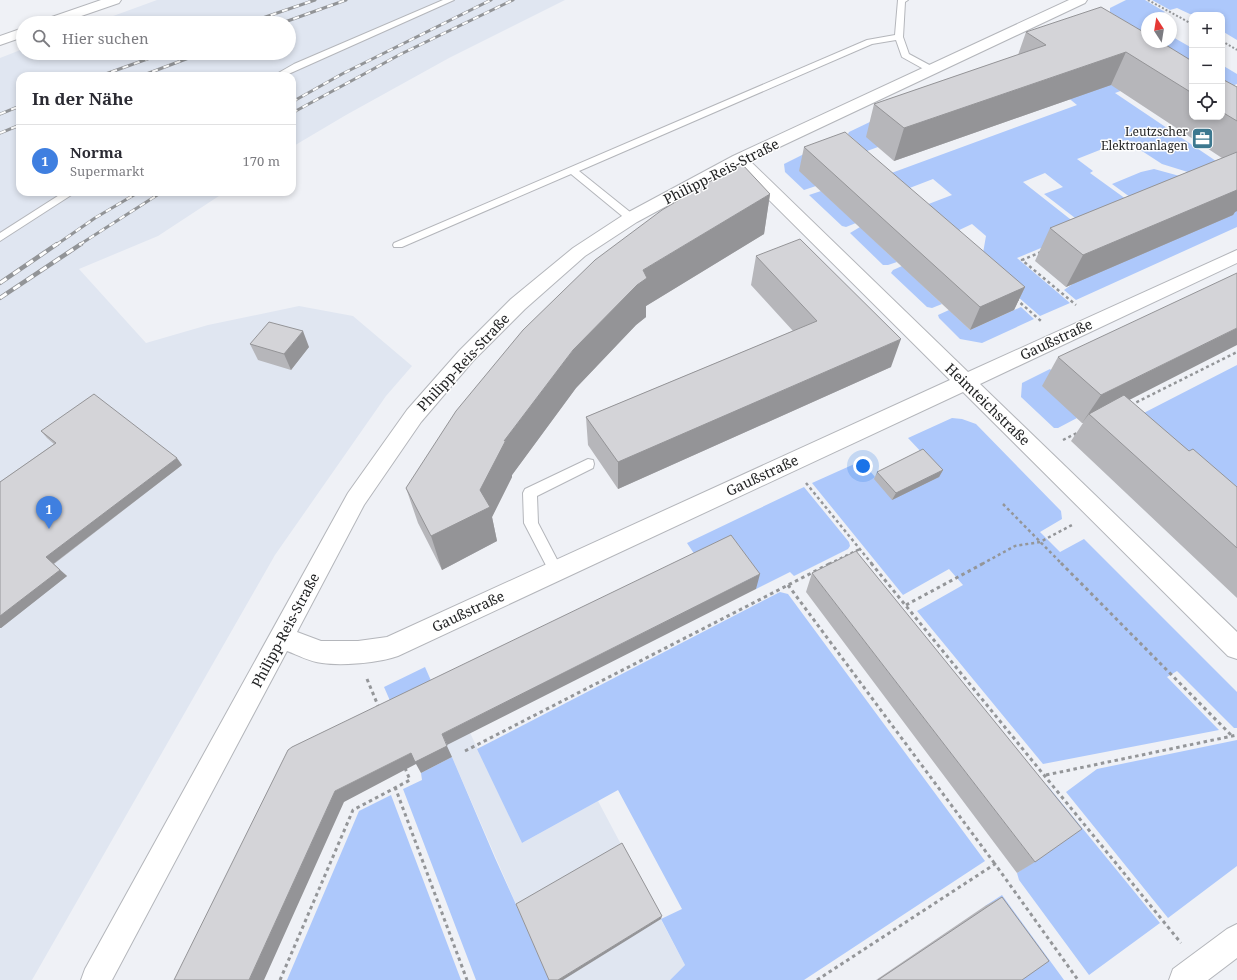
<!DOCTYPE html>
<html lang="de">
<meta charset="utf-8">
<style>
:root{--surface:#fff;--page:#f2f2f3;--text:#2b2b33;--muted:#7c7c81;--line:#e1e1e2;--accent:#3c788f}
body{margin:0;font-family:"Noto Serif",serif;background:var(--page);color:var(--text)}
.controls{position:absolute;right:12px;top:12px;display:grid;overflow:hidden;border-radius:8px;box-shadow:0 2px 6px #0003}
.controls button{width:36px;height:36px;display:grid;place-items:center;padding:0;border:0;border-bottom:1px solid var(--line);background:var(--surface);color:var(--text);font:20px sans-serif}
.compass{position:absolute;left:1141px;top:12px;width:36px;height:36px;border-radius:50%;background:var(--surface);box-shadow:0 2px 6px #0003;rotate:348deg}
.you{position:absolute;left:863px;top:466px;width:14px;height:14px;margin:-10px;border:3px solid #fff;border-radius:50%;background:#1a73e8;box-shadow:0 0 0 6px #1a73e833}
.badge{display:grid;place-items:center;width:26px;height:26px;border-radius:50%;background:var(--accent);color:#fff;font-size:13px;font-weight:700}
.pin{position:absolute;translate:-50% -33px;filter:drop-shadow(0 1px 2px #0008)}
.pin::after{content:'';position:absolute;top:21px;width:14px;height:12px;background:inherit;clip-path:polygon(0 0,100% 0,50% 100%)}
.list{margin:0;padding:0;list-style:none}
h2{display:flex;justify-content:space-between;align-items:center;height:52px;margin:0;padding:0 16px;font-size:17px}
h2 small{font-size:13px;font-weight:400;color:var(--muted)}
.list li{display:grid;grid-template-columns:26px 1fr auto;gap:12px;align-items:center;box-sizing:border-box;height:72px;padding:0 16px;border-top:1px solid var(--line)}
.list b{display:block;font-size:15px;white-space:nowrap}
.list p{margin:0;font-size:13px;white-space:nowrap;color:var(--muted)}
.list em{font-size:13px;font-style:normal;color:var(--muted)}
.icon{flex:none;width:22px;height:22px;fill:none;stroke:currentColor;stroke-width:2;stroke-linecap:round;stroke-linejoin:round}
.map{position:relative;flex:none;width:1237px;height:980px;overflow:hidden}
.search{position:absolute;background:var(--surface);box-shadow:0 2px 6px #0003;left:16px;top:16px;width:280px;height:44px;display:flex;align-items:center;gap:10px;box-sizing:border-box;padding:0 14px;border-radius:22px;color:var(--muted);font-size:15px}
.panel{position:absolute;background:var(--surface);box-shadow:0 2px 6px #0003;left:16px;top:72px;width:280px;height:124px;border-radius:12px}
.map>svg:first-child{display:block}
.built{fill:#e0e6f1}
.green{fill:#adc8fb}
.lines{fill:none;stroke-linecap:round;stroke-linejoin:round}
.lane-casing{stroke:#b4b6bb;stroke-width:2}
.street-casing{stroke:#b4b6bb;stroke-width:2}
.secondary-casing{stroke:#b4b6bb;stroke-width:2}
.path-far2{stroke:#949699;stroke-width:2;stroke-dasharray:2 2;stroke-linecap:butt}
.path-far1{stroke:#949699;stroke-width:2.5;stroke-dasharray:3 3;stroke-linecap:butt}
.path{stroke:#949699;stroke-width:3;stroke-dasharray:3.5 3.5;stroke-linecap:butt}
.lane{fill:#fff;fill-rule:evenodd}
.street{fill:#fff;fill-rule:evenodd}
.secondary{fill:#fff;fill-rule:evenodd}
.rail-far1-casing{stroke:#929497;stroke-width:3}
.rail-casing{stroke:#929497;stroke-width:4.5}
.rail-far1{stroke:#fefefe;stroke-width:2;stroke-dasharray:6;stroke-linecap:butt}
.rail{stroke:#fefefe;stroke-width:3;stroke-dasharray:8;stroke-linecap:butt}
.wall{fill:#b6b6ba}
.shaded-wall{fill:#949497}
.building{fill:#d4d4d8;stroke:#949497}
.labels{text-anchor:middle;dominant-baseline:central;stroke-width:3;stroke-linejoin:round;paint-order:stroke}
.far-poi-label{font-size:12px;fill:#222324;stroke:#fefefe;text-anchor:end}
.street-label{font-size:14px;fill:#222324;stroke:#fefefe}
</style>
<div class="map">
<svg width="1237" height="980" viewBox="0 0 1237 980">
<rect width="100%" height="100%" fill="#eff1f6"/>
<path class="built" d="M 157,0 L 565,0 L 449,58 L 346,115 L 292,147 L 292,76 L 20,76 L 20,192 L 225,192 L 158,236 L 79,269 L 146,343 L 208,325 L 299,306 L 353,316 L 412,366 L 386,396 L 275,555 L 32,980 L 0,980 L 0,58 L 23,49 L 23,53 L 289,53 L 289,23 L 94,23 Z
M 448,686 L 522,843 L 598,801 L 685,965 L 670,980 L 549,980 L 452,757 L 421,773 L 395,712 Z"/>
<path class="green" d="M 1126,0 L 1145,0 L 1165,12 L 1144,20 L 1147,22 L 1147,35 L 1110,12 L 1110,8 Z
M 1152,0 L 1237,0 L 1237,40 L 1222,31 L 1222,15 L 1192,15 L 1177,8 L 1170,10 Z
M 1171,36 L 1192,48 L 1192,62 L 1159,42 L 1171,42 Z
M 1222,65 L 1237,74 L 1237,84 L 1232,86 L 1222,80 Z
M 1153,79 L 1115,93 L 1216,161 L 1191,173 L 1162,164 L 1125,140 L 1077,159 L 1093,171 L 1090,173 L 1137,207 L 1088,228 L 1044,194 L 1063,187 L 1045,173 L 1023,182 L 1084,230 L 1017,258 L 1070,303 L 1040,316 L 956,243 L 983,253 L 986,236 L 972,224 L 955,232 L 926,205 L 952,195 L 933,179 L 907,189 L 886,175 L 1077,105 L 1066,96 L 1064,87 Z
M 874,120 L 878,147 L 867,151 L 848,134 L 849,132 Z
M 832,140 L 800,170 L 816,186 L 804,190 L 785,172 L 784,164 Z
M 1154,169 L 1187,178 L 1141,205 L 1112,184 L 1141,172 Z
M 1206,190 L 1237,211 L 1237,227 L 1076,300 L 1064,290 Z
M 821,191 L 856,223 L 846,227 L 842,226 L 809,195 Z
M 860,227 L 897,262 L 888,265 L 883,265 L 850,233 Z
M 902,266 L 942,304 L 932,308 L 927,307 L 891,273 L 893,270 Z
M 1021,307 L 1034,319 L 982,343 L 960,339 L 939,318 L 938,315 L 949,310 L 970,330 Z
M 1237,365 L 1237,510 L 1132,419 Z
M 1050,369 L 1059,378 L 1079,420 L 1077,418 L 1058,428 L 1054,428 L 1021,397 L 1022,383 Z
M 952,418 L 962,419 L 976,424 L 1061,511 L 1062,519 L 1040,532 L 1060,552 L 1084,539 L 1237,692 L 1237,728 L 1234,728 L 1177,671 L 1167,677 L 1219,730 L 1043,764 L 917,611 L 963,585 L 949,569 L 903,595 L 812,483 L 861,461 L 876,478 L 924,455 L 908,438 Z
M 804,487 L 849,542 L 850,546 L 848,549 L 794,576 L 790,572 L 756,589 L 701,564 L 687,543 Z
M 780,592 L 788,594 L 985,861 L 804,980 L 670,980 L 685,965 L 661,919 L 682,909 L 618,790 L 522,843 L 477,749 Z
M 425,667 L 436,692 L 395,712 L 384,687 Z
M 1237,740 L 1237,866 L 1168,918 L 1066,792 L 1097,769 Z
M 452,757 L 495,858 L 550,980 L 476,980 L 403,789 L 422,780 L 421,773 Z
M 1047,785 L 1160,923 L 1089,975 L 1019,880 L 1017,873 L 1063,841 L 1029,797 Z
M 391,795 L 461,980 L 287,980 L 359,811 Z
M 1002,895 L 1064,980 L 1013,980 L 985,906 Z"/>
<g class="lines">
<defs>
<path id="lane" d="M 443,0 L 454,0 L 284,76 L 273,76 L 294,64 Z
M 898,0 L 908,0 L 905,2 L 903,37 L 909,54 L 935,68 L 936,70 L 935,72 L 929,72 L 902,57 L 896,40 L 872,44 L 579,171 L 635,216 L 636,218 L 635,220 L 627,220 L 571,174 L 402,247 L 394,247 L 393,245 L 394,243 L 867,40 L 895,35 Z
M 64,192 L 76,192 L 0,241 L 0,233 Z
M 588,459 L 593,460 L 594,464 L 593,468 L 537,496 L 538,523 L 563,571 L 561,575 L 556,577 L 551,575 L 524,523 L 523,493 L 525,489 Z"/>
<path id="street" d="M 1069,0 L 1087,0 L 1085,3 L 750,161 L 968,372 L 1237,250 L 1237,263 L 980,384 L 1237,632 L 1237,659 L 1228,656 L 963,392 L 398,656 C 379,663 342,666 322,663 C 310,662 298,655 287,651 L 112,980 L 81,980 L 85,969 L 348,493 L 407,410 L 459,351 L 511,299 L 573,248 L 625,214 L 733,156 ZM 737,168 L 950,380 L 387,637 L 358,641 L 321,641 L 297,632 L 364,505 L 421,422 L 473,361 L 525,309 L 585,256 L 637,222 Z
M 1237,924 L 1237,958 L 1208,980 L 1169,980 L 1173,969 L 1227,929 Z"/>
<path id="secondary" d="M 101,0 L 121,0 L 119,3 L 61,23 L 41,23 L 43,20 Z
M 23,28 L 23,37 L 0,45 L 0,36 Z"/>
</defs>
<use href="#lane" class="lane-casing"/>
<use href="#street" class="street-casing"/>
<use href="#secondary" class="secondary-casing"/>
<path class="path-far2" d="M 1148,0 L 1192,24
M 1222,41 L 1237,50"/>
<path class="path-far1" d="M 1041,252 L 1022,260 L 1076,305
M 1016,299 L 1041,321
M 1131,405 L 1237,352
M 1063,440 L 1079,432
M 806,483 L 872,564
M 1003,504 L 1062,564
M 829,564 L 860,549
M 982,564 L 1015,546 L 1040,542 L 1072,525"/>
<path class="path" d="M 871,563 L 1181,943
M 1061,563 L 1232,736
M 788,585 L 995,864
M 906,605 L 984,563
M 367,679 L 379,708
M 465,751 L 831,563
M 1046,775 L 1237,735
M 395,787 L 467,980
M 280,980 L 353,810 L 410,780 L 405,768
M 817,980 L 995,864 L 1078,980"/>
<use href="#lane" class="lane"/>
<use href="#street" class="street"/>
<use href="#secondary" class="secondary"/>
<defs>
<path id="rail-far1" d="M 248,23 L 315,0
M 282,23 L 346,0
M 100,76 L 164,53
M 141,76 L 202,53
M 292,102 L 342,74 L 491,0
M 292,113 L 401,54 L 513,0
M 0,114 L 20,106
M 0,133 L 20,125
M 56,245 L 95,218 L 139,192
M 79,245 L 162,192"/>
<path id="rail" d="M 0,283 L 57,244
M 0,298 L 81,244"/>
</defs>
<use href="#rail-far1" class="rail-far1-casing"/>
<use href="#rail" class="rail-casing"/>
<use href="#rail-far1" class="rail-far1"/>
<use href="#rail" class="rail"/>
</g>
<path class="wall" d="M 1026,32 L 1192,61 L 1192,117 L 1222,117 L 1222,79 L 1237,87 L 1237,211 L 1235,212 L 1233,215 L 1066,287 L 1035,261 L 1050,228 L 1222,158 L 1111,85 L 894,161 L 866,137 L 874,104 L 1018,55 Z
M 804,147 L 1025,287 L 1014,310 L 970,330 L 799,171 Z
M 770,194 L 764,234 L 646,306 L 646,317 L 636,325 L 576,388 L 512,475 L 512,477 L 492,517 L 497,541 L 442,570 L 418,523 L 406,488 Z
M 756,256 L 891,367 L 618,489 L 588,445 L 586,417 L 793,331 L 751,285 Z
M 250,344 L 309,347 L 291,370 L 258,360 Z
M 1058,357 L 1129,400 L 1189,451 L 1237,487 L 1237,598 L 1071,441 L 1083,423 L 1082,423 L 1042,386 Z
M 41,431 L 182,465 L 54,564 L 67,576 L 1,628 L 0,628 L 0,482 L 54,444 L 47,438 Z
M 943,470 L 939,477 L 892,500 L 874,479 L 877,472 Z
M 812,573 L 1035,862 L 1017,873 L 806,592 Z
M 1002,897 L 1022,980 L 876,980 L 985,906 Z"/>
<path class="shaded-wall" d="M 1126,52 L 1111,85 L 894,161 L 904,128 Z
M 1237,190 L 1237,211 L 1235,212 L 1233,215 L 1066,287 L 1083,255 Z
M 770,194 L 764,234 L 646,306 L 646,317 L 636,325 L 576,388 L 512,475 L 512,477 L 492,517 L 497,541 L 442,570 L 431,536 L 480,490 L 504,441 L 573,350 L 643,270 Z
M 1025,287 L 1014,310 L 970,330 L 980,307 Z
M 1237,328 L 1237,345 L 1094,418 L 1089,414 L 1082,423 L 1101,395 Z
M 303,331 L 309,347 L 291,370 L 284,354 Z
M 901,339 L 891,367 L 618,489 L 618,462 Z
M 177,458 L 182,465 L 53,564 L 46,557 Z
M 943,470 L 939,477 L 892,500 L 896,493 Z
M 60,570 L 67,576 L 1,628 L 0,628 L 0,616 Z
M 760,574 L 756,589 L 447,745 L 442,734 Z
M 447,746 L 452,757 L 421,773 L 416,764 L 344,802 L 264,980 L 249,980 L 335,791 L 411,753 Z
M 662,916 L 661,919 L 563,980 L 558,980 Z"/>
<path class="building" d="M 1101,7 L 1147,34 L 1147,42 L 1161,42 L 1192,61 L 1192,93 L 1126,52 L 904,128 L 874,104 L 1046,45 L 1026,32 Z
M 1222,79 L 1237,87 L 1237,121 L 1222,112 Z
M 845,132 L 1025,287 L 980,307 L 804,147 Z
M 1237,152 L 1237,190 L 1083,255 L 1050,228 Z
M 741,163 L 770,194 L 643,270 L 647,278 L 637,285 L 573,350 L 504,441 L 506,440 L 480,490 L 490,507 L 431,536 L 406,488 L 456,411 L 523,330 L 595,260 L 662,210 Z
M 800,239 L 901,339 L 618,462 L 586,417 L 817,321 L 756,256 Z
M 1237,273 L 1237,328 L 1101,395 L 1058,357 Z
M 269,322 L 303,331 L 284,354 L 250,344 Z
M 94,394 L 177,458 L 46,557 L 60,570 L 0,616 L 0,482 L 56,443 L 41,431 Z
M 1124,395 L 1189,451 L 1193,449 L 1237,487 L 1237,548 L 1089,414 Z
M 923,449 L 943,470 L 896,493 L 877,472 Z
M 731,535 L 760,574 L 442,734 L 447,746 L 415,762 L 411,753 L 335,791 L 249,980 L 174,980 L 288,750 L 292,747 Z
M 856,551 L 1082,829 L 1035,862 L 812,573 Z
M 622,843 L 662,916 L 558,980 L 549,980 L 516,904 Z
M 1002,897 L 1049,961 L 1022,980 L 878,980 Z"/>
<defs>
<symbol id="office-square" viewBox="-11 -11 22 22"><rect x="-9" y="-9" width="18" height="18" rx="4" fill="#3c788f" stroke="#fefefe"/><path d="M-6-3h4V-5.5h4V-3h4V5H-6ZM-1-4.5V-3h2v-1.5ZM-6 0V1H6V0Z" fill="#fff"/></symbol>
</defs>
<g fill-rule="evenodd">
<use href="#office-square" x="1190" y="126" width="25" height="25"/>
</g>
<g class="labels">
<g class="far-poi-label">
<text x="1188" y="131">Leutzscher<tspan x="1188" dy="14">Elektroanlagen</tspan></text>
</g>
<g class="street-label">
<text transform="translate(721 171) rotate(-27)">Philipp-Reis-Straße</text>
<text transform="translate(1056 339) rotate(-25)">Gaußstraße</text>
<text transform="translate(463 362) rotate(-47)">Philipp-Reis-Straße</text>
<text transform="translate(988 404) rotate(44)">Heimteichstraße</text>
<text transform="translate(762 475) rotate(-25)">Gaußstraße</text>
<text transform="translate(468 611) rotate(-25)">Gaußstraße</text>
<text transform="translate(285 630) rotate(-62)">Philipp-Reis-Straße</text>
</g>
</g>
</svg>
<div class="controls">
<button>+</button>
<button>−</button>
<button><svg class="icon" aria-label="locate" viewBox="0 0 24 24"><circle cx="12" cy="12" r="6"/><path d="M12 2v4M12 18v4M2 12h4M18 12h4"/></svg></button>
</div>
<svg class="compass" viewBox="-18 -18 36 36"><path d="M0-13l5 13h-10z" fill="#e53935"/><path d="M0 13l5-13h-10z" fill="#7c7c81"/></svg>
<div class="you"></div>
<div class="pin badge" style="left:49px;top:529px;background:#3f7fe0">1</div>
<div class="search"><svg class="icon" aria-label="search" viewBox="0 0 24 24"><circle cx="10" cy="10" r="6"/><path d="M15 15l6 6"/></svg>Hier suchen</div>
<section class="panel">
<h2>In der Nähe<small></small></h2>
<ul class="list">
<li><span class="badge" style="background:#3f7fe0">1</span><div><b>Norma</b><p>Supermarkt</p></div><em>170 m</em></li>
</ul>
</section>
</div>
